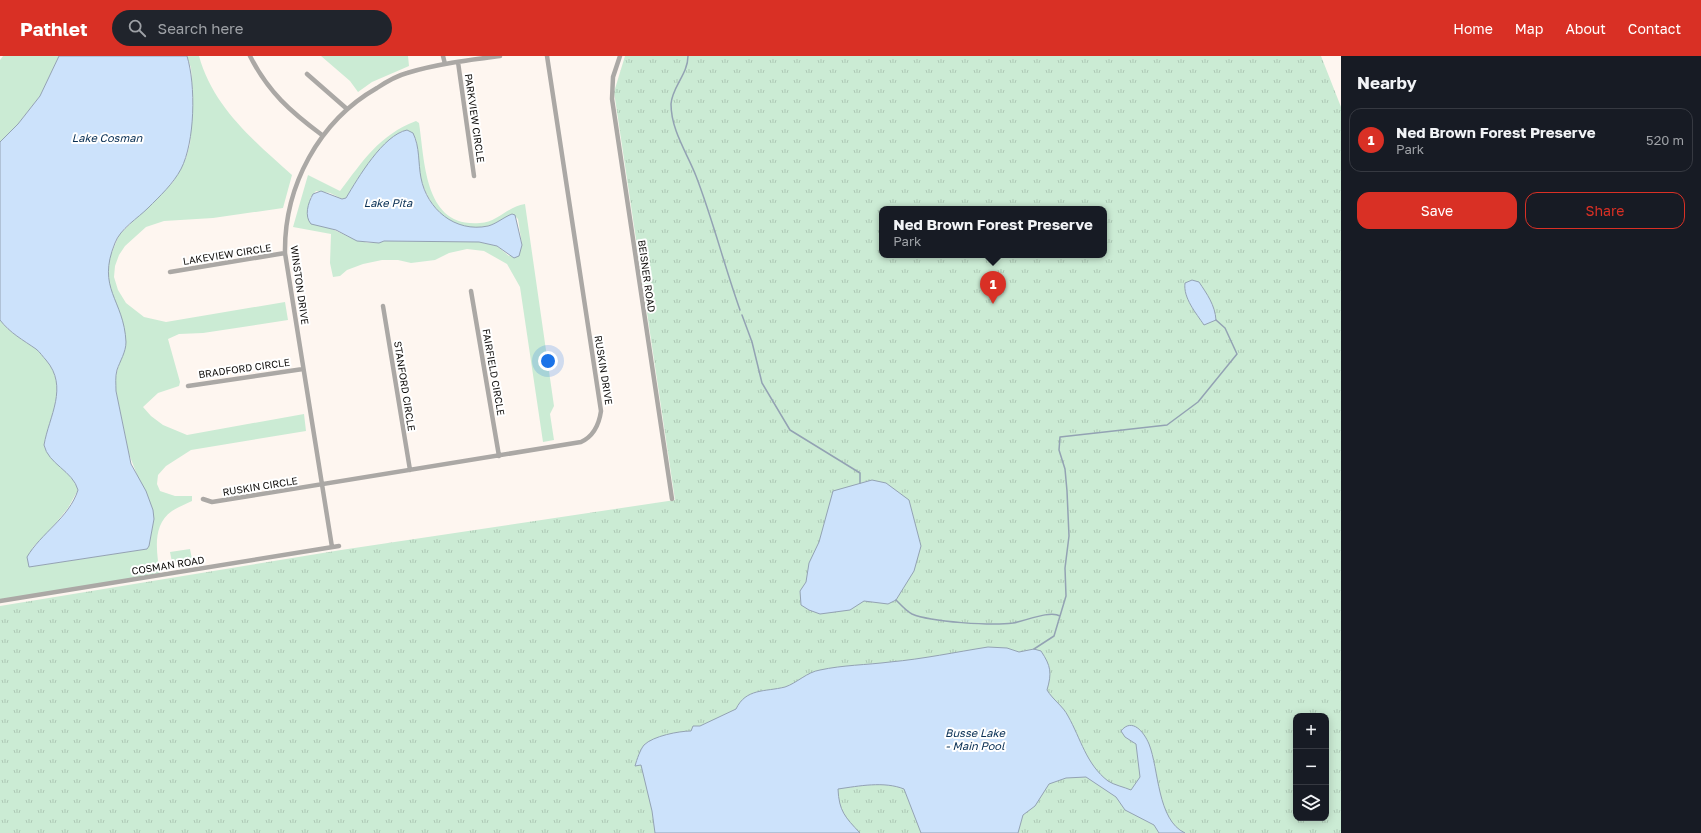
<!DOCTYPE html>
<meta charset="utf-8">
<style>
:root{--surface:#171b24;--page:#20242c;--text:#f1f3f6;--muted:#9ea1a6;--line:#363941;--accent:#d93025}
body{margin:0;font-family:"Golos Text",sans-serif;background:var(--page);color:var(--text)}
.controls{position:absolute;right:12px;bottom:12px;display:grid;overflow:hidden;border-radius:8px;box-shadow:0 2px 10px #0003}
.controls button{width:36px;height:36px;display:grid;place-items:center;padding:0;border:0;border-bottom:1px solid var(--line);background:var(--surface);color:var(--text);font:20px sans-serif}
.you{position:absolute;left:548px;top:305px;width:14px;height:14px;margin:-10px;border:3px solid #fff;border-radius:50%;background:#1a73e8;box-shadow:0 0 0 6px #1a73e833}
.badge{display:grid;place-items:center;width:26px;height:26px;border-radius:50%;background:var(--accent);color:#fff;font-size:13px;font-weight:700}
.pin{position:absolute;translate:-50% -33px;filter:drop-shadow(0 1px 2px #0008)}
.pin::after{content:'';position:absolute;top:21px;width:14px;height:12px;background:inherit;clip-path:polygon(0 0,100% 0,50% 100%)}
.popup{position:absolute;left:879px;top:150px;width:228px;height:52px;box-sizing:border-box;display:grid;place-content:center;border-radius:8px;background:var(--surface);filter:drop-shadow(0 1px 3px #0005);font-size:13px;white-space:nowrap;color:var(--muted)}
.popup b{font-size:15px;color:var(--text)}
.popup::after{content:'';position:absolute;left:50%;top:100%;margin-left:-8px;border:8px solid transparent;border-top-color:var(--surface)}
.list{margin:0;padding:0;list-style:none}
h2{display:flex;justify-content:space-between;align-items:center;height:52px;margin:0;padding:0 16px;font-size:17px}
h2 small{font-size:13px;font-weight:400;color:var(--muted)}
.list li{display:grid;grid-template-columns:26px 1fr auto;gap:12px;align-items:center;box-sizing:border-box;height:64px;margin:0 8px 8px;padding:0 8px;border:1px solid var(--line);border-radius:12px}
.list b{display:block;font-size:15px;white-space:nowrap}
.list p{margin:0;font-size:13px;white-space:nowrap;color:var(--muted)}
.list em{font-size:13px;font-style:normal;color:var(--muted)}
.actions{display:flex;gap:8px;padding:12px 16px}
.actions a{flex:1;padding:9px 0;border:1px solid var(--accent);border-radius:12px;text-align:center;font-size:14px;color:var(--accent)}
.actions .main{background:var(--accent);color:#fff}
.icon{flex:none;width:22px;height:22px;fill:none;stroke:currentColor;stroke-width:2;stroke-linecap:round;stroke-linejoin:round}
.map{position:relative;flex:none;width:1341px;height:777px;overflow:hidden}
header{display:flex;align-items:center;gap:24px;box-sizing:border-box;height:56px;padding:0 20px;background:var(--accent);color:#fff}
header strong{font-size:19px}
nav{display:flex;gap:22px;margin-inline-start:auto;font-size:14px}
.search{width:280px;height:36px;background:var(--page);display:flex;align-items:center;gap:10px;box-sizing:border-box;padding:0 14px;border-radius:22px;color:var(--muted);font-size:15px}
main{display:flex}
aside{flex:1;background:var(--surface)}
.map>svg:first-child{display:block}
.grass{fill:#cbebd4;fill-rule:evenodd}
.park{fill:url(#park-tufts);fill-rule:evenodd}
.water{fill:#cce2fb;stroke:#93a2b3}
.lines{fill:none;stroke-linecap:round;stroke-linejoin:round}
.stream{stroke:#93a2b3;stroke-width:1.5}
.minor{stroke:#aba8a5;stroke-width:4.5}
.labels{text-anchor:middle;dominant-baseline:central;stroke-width:4;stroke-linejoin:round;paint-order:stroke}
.street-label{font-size:10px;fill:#0f0d0b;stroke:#fff}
.water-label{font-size:11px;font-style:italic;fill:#082f54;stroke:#fff}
</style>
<header>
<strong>Pathlet</strong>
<div class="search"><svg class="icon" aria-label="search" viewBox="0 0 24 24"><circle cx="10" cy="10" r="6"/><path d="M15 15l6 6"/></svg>Search here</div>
<nav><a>Home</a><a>Map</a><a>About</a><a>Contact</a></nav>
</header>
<main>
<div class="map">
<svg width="1341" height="777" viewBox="0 0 1341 777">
<defs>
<pattern id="park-tufts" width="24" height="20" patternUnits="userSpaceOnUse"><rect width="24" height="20" fill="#cbebd4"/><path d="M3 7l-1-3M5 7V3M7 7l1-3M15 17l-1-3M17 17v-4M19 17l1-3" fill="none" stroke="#adc8b5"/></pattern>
</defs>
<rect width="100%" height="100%" fill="#fef6f0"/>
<path class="grass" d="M 3,0 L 59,0 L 40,40 L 18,68 L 0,86 L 0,4 Z
M 187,0 L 199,0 C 213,51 254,85 292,119 L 283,152 L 213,162 L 164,165 L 146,171 L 125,190 L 119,199 L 115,210 L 114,221 L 118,234 L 126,247 L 144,261 L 166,266 L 285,246 L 288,264 L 203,277 L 179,278 L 168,283 L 180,326 L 179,330 L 158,337 L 143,351 L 151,360 L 163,369 L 187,379 L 304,358 L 306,375 L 191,394 L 166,410 L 158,419 L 157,428 L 160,435 L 175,440 L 192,440 L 192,445 C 186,448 178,451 172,455 C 151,470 157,497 160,519 L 0,545 L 0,264 C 10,277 23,284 36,293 C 40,296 43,301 46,304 C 69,331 49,360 44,389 C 49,408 73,415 78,434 L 68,452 L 47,478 L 33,491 L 29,511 L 147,493 L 149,490 L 154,463 L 129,398 L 116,335 L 115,324 L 120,304 L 109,228 L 108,206 L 119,179 L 173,126 L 186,102 L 190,88 L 193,42 L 191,12 Z
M 321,0 L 408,0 L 409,10 L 372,26 L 358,36 L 350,25 Z
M 416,65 L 419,67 C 425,106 424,172 480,167 C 498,166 508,150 525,148 L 554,350 L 550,358 L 554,384 L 543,386 L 520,231 L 507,208 L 484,195 L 467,193 L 449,197 L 435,204 L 411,207 L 398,204 L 382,204 L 363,208 L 347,214 L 340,220 L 333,221 L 330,207 L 331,178 L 293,171 L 308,119 L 340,135 C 363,105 379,79 416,65 ZM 402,75 L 416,83 C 418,96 418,111 421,123 C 430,154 453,177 487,170 C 496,168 504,161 513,158 L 518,163 L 522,189 L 509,200 L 497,190 L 479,186 L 384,185 C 364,193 343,176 324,170 L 310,142 L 316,135 L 330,137 L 342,143 L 346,142 C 362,117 376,91 402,75 Z
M 190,493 L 192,503 L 172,506 L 170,496 Z"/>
<path class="park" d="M 625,0 L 1321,0 L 1341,51 L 1341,777 L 0,777 L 0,550 L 341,494 L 675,444 L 614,36 ZM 882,153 L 1104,153 L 1104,199 L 882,199 ZM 1296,660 L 1326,660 L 1326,762 L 1296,762 Z"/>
<path class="water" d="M 59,0 L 187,0 C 196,29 195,86 181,113 C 173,128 160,140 148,152 C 138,162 120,173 115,187 C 96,233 124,243 126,286 C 126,296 120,305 117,314 C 115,321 116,328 116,335 L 131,408 L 146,435 L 153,454 L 154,463 L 149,490 L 147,493 L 29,511 L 27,501 C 41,477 69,462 78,434 C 73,415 48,408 44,389 C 49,360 69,331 46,304 C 43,301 40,296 36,293 C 23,284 10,277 0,264 L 0,86 L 18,68 L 40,40 Z
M 407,74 L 413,77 C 420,91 418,107 421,122 C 427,153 455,177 488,170 C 496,168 504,161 512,158 L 515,159 L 522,189 L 519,200 L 514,202 L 497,190 L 479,186 L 384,185 L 379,187 L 357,185 L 336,174 L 311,168 C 304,160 308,147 313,138 L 321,135 L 342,143 L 346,142 C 358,122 383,79 407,74 Z
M 1192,224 L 1199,226 C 1207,238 1215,249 1216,264 L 1204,269 C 1196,257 1183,242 1185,227 Z
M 872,424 L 886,427 L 909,444 L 921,490 L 914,515 L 896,544 L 888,548 L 864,545 L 850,554 L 820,558 L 809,554 L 801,549 L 800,535 L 806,526 L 809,507 L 819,486 L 833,435 Z
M 988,591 L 1007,592 L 1019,596 L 1034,593 L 1041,595 C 1051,610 1052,617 1047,634 C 1053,644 1063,650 1068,660 C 1081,683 1086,708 1108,725 C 1114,729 1124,731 1131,734 L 1140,721 L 1136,688 L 1125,681 L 1121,675 C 1132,661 1144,676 1149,688 C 1159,713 1157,764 1185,777 L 1159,777 L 1154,769 L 1125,754 L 1116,741 L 1086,721 L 1066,722 L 1049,728 L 1035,750 L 1023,759 L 1018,777 L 921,777 L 904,733 C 884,725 859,730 838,733 C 839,755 845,761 860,777 L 655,777 L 652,755 L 641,709 L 635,710 C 637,703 640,694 644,689 C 653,680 679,675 691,675 L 693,670 L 700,670 L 736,653 C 746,632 765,636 785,631 C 797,627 807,616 820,614 C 843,609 866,609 890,606 C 923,603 956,596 988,591 Z"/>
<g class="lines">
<path class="stream" d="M 688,0 C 688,18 672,31 671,48 C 671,74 687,97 696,120 C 713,164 724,209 740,254
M 742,259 L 752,286 L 762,327 L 790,374 L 860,417 L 860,427
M 896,544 C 901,549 906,555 912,558 C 931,566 992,570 1013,567 C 1025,565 1050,554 1060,560
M 1034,593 L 1054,580 L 1066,540 L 1065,512 L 1069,480 L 1067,435 L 1065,413 L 1059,394 L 1060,381 L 1167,369 L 1198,346 L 1237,298 L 1225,272 L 1216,264"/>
<path class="minor" d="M 250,0 C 268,36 291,56 322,79
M 443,0 L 445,8
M 620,0 L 613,21 L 612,43 L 672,443
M 458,6 L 474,120
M 307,18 L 347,53
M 170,216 L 285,197
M 471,235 L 499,400
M 383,250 L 410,414
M 188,330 L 303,313
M 203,443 L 212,446 L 581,386 C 594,380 599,369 601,355 L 547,0
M 332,491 L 285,197 C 284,130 319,65 377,32 C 386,26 396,20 407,17 C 437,8 469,4 500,0
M 0,545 L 339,490"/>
</g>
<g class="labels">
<g class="street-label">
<text transform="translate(475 62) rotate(82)">PARKVIEW CIRCLE</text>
<text transform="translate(227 198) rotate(-9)">LAKEVIEW CIRCLE</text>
<text transform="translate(647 220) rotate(82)">BEISNER ROAD</text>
<text transform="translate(300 229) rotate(82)">WINSTON DRIVE</text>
<text transform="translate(244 312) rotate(-8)">BRADFORD CIRCLE</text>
<text transform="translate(604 314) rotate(81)">RUSKIN DRIVE</text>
<text transform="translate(494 316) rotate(80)">FAIRFIELD CIRCLE</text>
<text transform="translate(405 330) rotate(81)">STANFORD CIRCLE</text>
<text transform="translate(260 430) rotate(-9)">RUSKIN CIRCLE</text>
<text transform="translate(168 509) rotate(-9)">COSMAN ROAD</text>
</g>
<g class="water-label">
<text x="107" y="81">Lake Cosman</text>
<text x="388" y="146">Lake Pita</text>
<text x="975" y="676">Busse Lake<tspan x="975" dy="13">- Main Pool</tspan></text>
</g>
</g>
</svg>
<div class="controls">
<button>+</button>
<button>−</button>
<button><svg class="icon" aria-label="layers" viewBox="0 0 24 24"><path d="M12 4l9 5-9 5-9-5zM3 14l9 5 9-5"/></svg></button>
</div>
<div class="you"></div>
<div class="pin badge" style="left:993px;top:248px">1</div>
<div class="popup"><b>Ned Brown Forest Preserve</b>Park</div>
</div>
<aside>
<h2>Nearby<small></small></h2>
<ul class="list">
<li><span class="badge">1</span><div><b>Ned Brown Forest Preserve</b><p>Park</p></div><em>520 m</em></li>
</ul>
<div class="actions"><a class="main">Save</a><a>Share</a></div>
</aside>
</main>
